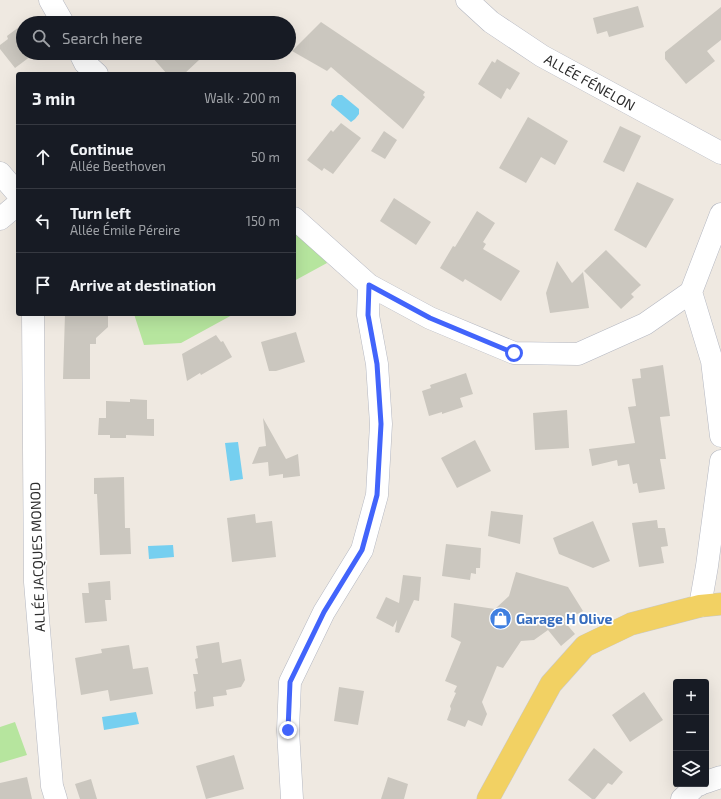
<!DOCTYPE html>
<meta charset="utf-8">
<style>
:root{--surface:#171b24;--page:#20242c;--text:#f1f3f6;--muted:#9ea1a6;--line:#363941}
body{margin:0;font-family:"Exo 2",sans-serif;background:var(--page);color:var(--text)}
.controls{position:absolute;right:12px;bottom:12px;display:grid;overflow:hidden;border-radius:4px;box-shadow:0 4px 16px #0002}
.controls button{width:36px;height:36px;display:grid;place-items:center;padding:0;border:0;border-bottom:1px solid var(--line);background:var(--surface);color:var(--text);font:20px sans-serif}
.stop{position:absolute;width:12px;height:12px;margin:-9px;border:3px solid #4264fb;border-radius:50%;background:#fff}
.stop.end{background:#4264fb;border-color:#fff;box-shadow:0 1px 4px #0008}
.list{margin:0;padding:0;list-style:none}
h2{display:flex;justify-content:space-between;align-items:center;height:52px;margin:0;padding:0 16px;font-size:17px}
h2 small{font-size:13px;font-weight:400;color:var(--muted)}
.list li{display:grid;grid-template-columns:26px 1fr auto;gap:12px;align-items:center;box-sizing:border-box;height:64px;padding:0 16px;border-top:1px solid var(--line)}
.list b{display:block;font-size:15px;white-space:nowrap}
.list p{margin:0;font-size:13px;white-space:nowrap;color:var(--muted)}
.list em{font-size:13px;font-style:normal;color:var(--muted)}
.icon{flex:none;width:22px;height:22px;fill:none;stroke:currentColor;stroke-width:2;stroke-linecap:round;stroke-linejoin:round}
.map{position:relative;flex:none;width:721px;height:799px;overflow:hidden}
.search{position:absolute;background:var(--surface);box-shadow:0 4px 16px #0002;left:16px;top:16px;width:280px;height:44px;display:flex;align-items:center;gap:10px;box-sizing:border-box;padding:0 14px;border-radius:22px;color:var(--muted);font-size:15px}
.panel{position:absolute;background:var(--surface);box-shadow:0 4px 16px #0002;left:16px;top:72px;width:280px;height:244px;border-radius:4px}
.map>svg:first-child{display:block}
.green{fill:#b6e59e}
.water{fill:#75cff0}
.building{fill:#cbc7bf}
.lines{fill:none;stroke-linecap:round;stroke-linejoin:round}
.minor-casing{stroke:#b4b7c1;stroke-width:23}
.major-casing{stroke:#c9c9c9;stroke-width:23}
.minor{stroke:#fff;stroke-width:22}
.major{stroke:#f2d163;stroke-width:22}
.route{stroke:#4264fb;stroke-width:5}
.labels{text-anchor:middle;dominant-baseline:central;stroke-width:3.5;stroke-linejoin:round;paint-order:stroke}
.street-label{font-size:14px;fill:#2e2e2e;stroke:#fff}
.shop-label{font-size:14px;font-weight:bold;fill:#366cbe;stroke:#fff;text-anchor:start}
</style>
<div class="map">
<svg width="721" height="799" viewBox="0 0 721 799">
<rect width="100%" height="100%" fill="#efe9e1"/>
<path class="green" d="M 294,229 L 317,247 L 327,263 L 294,281 Z
M 134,314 L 234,314 L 181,343 L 144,345 Z
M 15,722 L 27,755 L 0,763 L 0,727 Z"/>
<path class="water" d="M 338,95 L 342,95 L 359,109 L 359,114 L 355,119 L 351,122 L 331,105 L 332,100 Z
M 238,442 L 243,479 L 230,481 L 225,443 Z
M 173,545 L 174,557 L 149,559 L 148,546 Z
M 136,712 L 139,724 L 104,730 L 102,717 Z"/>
<path class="building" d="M 638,6 L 644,27 L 609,37 L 607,31 L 597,34 L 593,18 Z
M 721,7 L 721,40 L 707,51 L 715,61 L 686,84 L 665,59 L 665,52 Z
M 321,22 L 425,92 L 423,95 L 425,97 L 403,129 L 331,67 L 327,71 L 292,51 Z
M 19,27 L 22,30 L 23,30 L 23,53 L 35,53 L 15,68 L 0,49 L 0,45 L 8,39 L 7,36 Z
M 156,53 L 194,53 L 199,60 L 184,74 L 167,74 L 152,57 Z
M 497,59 L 520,73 L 510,90 L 507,88 L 501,99 L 478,84 L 492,61 L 495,63 Z
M 528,117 L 568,141 L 555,165 L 541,157 L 526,183 L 499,168 Z
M 341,123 L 361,138 L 333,174 L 324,168 L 322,171 L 307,160 L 331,130 L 333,132 Z
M 620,126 L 641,136 L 624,172 L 603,162 Z
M 384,131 L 397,140 L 385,159 L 371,151 Z
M 637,182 L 674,199 L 646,248 L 614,230 Z
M 394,198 L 431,222 L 416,245 L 380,221 Z
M 477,211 L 495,223 L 483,242 L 486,244 L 483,249 L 520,271 L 501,301 L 465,279 L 463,282 L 440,268 L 453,246 L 455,247 Z
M 606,250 L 641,285 L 631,294 L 634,297 L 621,309 L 584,271 Z
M 557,261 L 572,283 L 583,272 L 589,308 L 550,313 L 546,293 Z
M 65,314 L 108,315 L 108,327 L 96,338 L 96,344 L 90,344 L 90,379 L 63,379 Z
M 296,332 L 305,362 L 276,371 L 269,371 L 261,342 Z
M 216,335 L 221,342 L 223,341 L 232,357 L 201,375 L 200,373 L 187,381 L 182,354 Z
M 663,365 L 670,416 L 660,417 L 666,459 L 660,459 L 665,489 L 639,493 L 637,483 L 633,484 L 629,464 L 618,466 L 617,460 L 592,466 L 589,449 L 635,443 L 628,407 L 636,406 L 632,379 L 641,378 L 640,369 Z
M 466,373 L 473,394 L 460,398 L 463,407 L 442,414 L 442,412 L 429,416 L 422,391 L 431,388 L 430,385 Z
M 130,399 L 147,400 L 147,419 L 154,419 L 154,436 L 126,435 L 126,438 L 110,438 L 110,435 L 98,435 L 99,418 L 106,418 L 106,401 L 130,402 Z
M 567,410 L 569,448 L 535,450 L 533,413 Z
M 263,418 L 286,459 L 298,454 L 300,476 L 283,478 L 283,474 L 269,476 L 268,462 L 252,464 L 259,447 L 266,446 Z
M 475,440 L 491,471 L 457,488 L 441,458 Z
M 124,477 L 125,528 L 130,528 L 131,554 L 100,555 L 97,494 L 94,494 L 94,478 Z
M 491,511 L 523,515 L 520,544 L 488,536 Z
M 255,514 L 256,523 L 272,521 L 276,557 L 232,562 L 227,518 Z
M 657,520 L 658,528 L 665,528 L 668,546 L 661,547 L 664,563 L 639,567 L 632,523 Z
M 593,521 L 610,561 L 593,568 L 559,554 L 553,538 Z
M 446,544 L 481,548 L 480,568 L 476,568 L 476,574 L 471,573 L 470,580 L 442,576 Z
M 516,572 L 568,587 L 583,611 L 564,621 L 575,634 L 561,646 L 548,630 L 534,640 L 521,641 L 503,668 L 497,666 L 482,702 L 487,714 L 482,726 L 468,720 L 465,727 L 447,720 L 451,709 L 450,706 L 456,693 L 454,692 L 457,686 L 445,681 L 461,642 L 451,637 L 454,603 L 495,609 L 509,596 Z
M 403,575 L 421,577 L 419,601 L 414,600 L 399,633 L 395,632 L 397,620 L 393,627 L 376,618 L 386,597 L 399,603 Z
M 110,581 L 111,600 L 105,600 L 107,621 L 85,623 L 82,593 L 89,593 L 88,583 Z
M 219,642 L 222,663 L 241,659 L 245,680 L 241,687 L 226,690 L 227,695 L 213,697 L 214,706 L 196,709 L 194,692 L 196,691 L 193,674 L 198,674 L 195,659 L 198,658 L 196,646 Z
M 129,645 L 133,669 L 148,667 L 153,694 L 110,701 L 108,690 L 81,695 L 75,658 L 102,653 L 101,649 Z
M 339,687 L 364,691 L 358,725 L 334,721 Z
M 644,692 L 663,720 L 630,742 L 612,715 Z
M 594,748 L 623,772 L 612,785 L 608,783 L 595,799 L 592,799 L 568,780 Z
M 234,755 L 244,789 L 206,799 L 196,766 Z
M 27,777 L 32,799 L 0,799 L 0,783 Z
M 388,777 L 408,784 L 404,799 L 381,799 Z
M 91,779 L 97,799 L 80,799 L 75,784 Z"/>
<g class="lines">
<defs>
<path id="minor" d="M 50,0 L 63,23
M 467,0 L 491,22 L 542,56 L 721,153
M 80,53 L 85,63 L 97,74
M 0,173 L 18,194
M 294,218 L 369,285 L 430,318 L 514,353 L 578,354 L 645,324 L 691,292 L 721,214
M 0,219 L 18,204
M 691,292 L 712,361 L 721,436
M 33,314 L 35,582 L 52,786 L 56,799
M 700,606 L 707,566 L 721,461
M 706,782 L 721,777
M 292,799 L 288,730 L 290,682 L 324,612 L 362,550 L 377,495 L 381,424 L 377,364 L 368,315 L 369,285
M 682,799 L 696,786 L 701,784"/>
<path id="major" d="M 488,799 L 551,684 L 585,646 L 631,624 L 700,606 L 721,604"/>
</defs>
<use href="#minor" class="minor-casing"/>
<use href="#major" class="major-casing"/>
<use href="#minor" class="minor"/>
<use href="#major" class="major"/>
</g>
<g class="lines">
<path class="route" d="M 288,730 L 290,682 L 324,612 L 362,550 L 377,495 L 381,424 L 377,364 L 368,315 L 369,285 L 430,318 L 514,353"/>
</g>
<defs>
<symbol id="shop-disc" viewBox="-11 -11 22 22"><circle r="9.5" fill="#3f7fe0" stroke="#fff"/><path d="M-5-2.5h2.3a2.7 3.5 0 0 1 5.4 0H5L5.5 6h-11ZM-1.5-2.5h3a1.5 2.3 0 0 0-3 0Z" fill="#fff"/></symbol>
</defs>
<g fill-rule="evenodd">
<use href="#shop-disc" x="488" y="606" width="25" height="25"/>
</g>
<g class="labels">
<g class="street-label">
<text transform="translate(590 82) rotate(29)">ALLÉE FÉNELON</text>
<text transform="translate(37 557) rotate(-92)">ALLÉE JACQUES MONOD</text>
</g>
<g class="shop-label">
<text x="516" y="618">Garage H Olive</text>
</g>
</g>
</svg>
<div class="controls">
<button>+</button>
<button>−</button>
<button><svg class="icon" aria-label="layers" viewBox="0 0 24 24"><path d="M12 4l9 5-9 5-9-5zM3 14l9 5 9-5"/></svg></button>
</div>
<div class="stop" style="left:514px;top:353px"></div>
<div class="stop end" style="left:288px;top:730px"></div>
<div class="search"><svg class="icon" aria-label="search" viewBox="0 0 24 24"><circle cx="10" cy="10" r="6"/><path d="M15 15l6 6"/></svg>Search here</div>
<section class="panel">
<h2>3 min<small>Walk · 200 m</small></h2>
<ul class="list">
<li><svg class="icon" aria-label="ahead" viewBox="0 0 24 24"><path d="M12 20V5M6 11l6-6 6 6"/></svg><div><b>Continue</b><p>Allée Beethoven</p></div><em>50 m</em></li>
<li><svg class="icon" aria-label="left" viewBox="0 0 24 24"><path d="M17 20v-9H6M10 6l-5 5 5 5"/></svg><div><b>Turn left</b><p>Allée Émile Péreire</p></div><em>150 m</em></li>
<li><svg class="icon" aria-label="arrive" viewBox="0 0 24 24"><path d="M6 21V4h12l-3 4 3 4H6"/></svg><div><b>Arrive at destination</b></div></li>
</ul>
</section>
</div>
